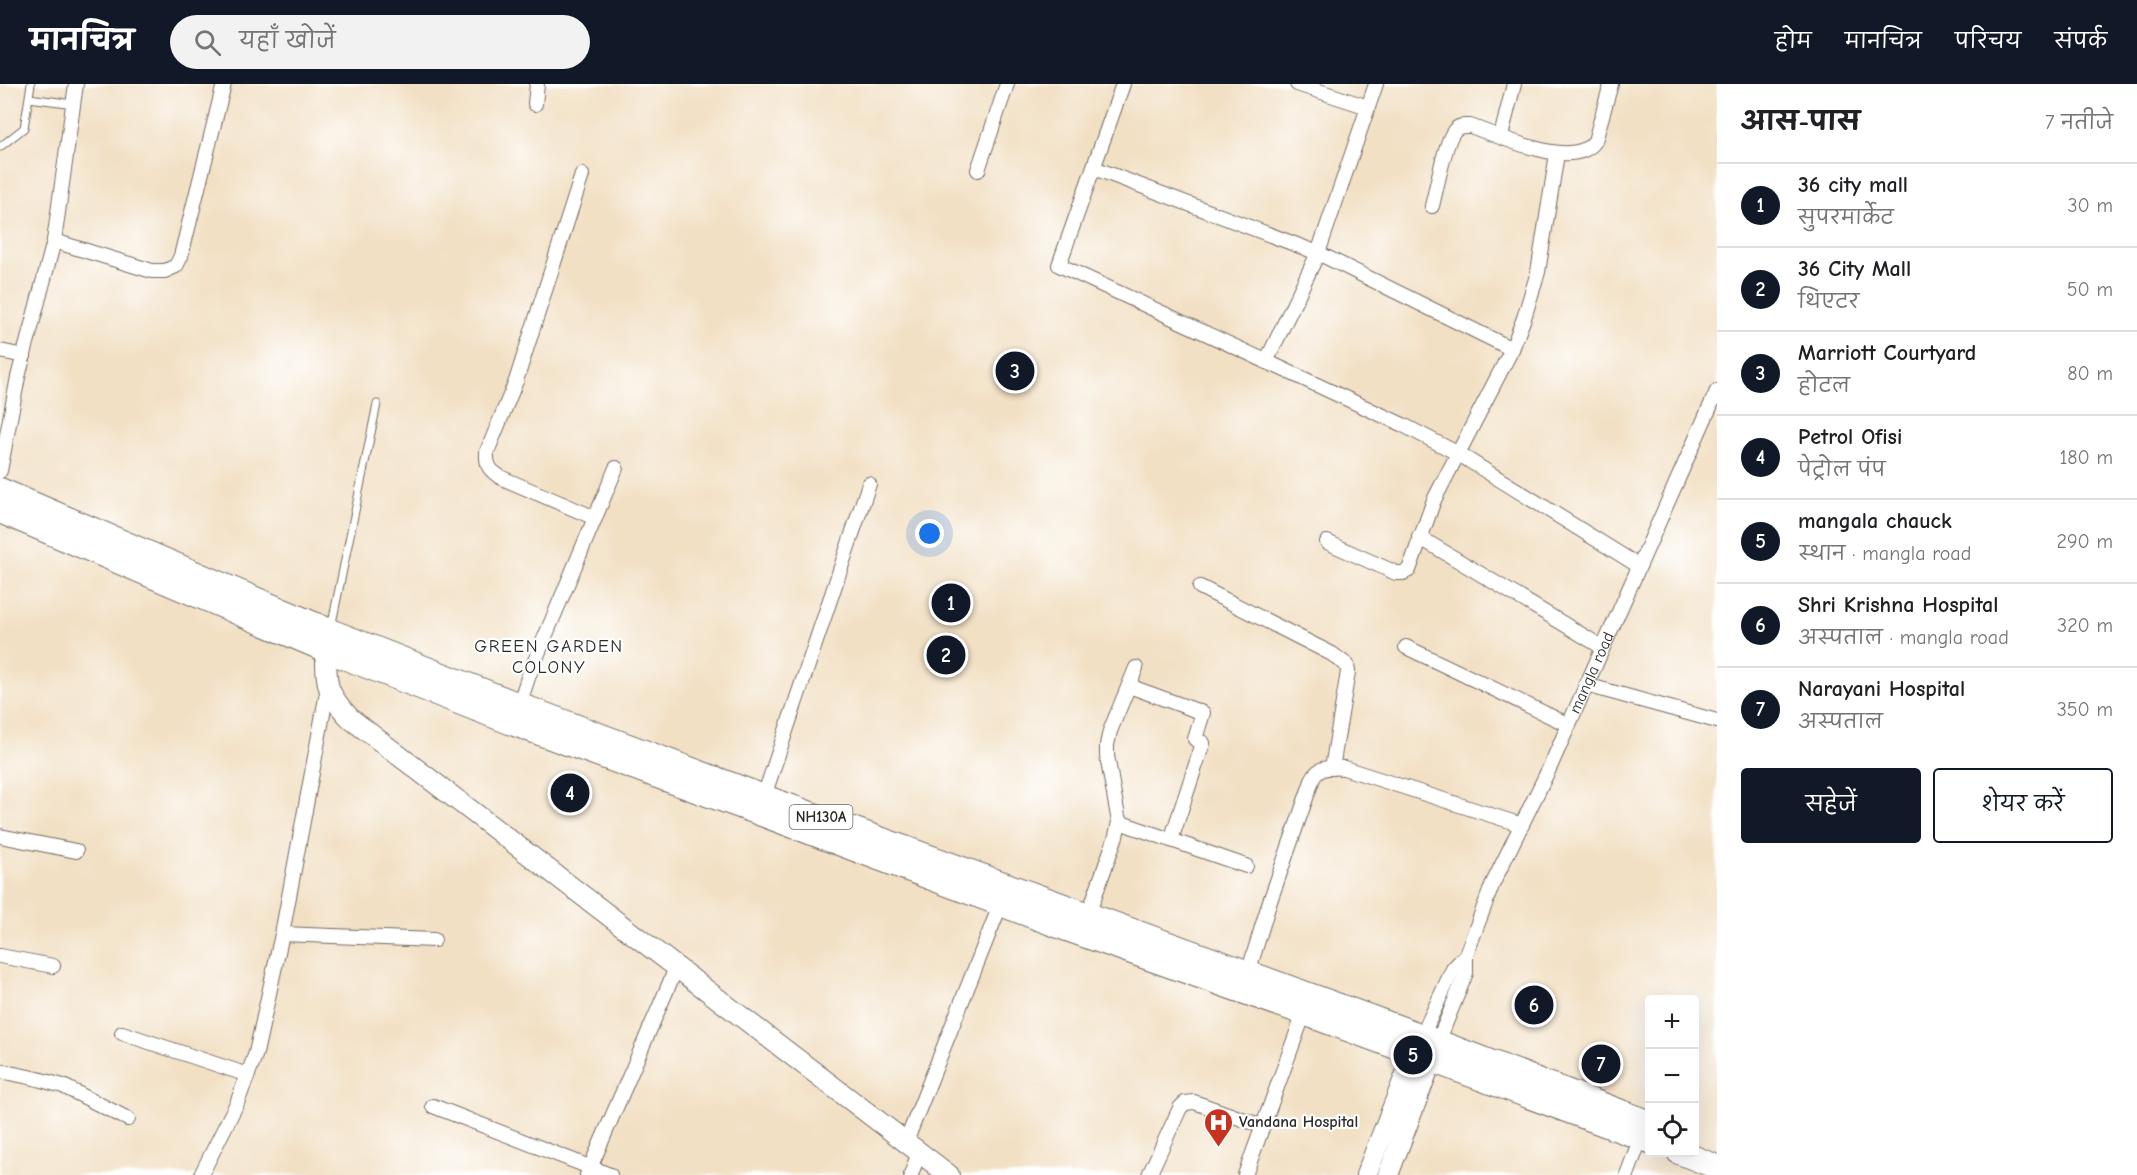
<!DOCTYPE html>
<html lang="hi">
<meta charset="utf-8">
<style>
:root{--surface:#fff;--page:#f2f2f2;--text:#202124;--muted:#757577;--line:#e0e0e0;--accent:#111827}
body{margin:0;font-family:"Comic Neue","Playpen Sans Deva",sans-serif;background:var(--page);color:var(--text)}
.controls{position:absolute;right:18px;bottom:18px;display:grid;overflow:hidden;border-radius:6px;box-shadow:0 6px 24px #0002}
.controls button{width:54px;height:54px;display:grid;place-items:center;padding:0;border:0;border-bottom:2px solid var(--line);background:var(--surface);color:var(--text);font:30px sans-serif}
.you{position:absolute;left:930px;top:450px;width:21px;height:21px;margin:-15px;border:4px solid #fff;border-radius:50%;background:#1a73e8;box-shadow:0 0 0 9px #1a73e833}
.badge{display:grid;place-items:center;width:39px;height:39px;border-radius:50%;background:var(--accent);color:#fff;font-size:20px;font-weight:700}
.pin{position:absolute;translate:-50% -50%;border:3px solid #fff;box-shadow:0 2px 6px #0006}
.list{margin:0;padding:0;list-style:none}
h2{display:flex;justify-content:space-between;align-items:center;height:78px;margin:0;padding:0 24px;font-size:26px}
h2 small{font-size:20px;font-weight:400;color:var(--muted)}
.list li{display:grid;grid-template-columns:39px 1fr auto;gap:18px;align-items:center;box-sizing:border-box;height:84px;padding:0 24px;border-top:2px solid var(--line)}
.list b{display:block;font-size:22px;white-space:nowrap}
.list p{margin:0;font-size:20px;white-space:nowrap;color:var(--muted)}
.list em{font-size:20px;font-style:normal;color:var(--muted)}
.actions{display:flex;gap:12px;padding:18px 24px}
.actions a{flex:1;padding:14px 0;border:2px solid var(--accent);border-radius:6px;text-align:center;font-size:21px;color:var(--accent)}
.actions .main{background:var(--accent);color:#fff}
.icon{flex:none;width:33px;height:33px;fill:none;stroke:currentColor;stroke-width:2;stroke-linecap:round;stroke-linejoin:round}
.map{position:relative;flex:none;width:1717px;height:1091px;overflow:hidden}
header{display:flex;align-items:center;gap:36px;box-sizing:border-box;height:84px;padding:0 30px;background:var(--accent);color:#fff}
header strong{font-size:28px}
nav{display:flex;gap:33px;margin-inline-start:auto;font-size:21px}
.search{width:420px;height:54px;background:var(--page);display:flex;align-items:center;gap:15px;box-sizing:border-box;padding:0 21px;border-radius:33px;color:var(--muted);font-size:22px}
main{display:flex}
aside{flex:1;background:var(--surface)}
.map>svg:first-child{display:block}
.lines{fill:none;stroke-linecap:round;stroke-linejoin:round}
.lane-casing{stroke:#716a61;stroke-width:9}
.street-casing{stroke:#716a61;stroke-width:16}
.secondary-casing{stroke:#716a61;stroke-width:22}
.highway-casing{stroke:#716a61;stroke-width:26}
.lane{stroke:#fff;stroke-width:7}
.street{stroke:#fff;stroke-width:14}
.secondary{stroke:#fff;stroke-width:20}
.highway{stroke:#fff;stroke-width:24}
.labels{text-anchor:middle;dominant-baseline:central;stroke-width:4.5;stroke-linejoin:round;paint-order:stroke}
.shield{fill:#fff;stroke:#6b6b6b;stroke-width:1.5}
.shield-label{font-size:15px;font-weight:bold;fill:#2b2b2b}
.street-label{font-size:16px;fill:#2b2b2b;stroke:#fff}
.poi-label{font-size:16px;font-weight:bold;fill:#2b2b2b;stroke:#fff;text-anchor:start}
.neighbourhood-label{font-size:18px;letter-spacing:1.5px;fill:#2b2b2b;stroke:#fff}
</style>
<header>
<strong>मानचित्र</strong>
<div class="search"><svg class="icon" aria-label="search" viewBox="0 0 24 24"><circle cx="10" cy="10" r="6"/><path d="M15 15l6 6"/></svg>यहाँ खोजें</div>
<nav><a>होम</a><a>मानचित्र</a><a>परिचय</a><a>संपर्क</a></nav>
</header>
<main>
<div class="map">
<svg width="1717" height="1091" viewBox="0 0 1717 1091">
<rect width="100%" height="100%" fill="#fff"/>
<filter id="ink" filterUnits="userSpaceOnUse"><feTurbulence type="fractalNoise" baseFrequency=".0167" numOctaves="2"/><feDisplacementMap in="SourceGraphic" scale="12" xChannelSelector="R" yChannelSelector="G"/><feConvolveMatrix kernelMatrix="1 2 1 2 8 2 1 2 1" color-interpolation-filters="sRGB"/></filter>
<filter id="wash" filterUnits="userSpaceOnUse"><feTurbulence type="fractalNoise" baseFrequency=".008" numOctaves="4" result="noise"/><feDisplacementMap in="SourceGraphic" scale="24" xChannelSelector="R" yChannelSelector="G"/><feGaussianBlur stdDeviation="1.35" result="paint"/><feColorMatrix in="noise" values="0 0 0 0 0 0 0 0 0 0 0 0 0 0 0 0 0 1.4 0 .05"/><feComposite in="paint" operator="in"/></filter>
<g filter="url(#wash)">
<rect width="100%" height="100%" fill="#f2e0c4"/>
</g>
<g filter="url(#ink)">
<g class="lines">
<defs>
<path id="lane" d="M 29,14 L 74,20
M 0,63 L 24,44 L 31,0
M 331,544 L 377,320"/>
<g id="street">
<path d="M 1123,0 L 1059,181 L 1403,341 L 1457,369 L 1639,482"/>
<path d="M 1297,0 L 1368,23"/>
<path d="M 535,20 L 537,0"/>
<path d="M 1501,52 L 1514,0"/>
<path d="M 1094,84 L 1318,169 L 1512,265"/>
<path d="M 978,86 L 1007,0"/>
<path d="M 582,91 L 516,297 L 487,368 C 486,382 490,387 502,394 L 595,434"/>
<path d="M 1432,122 C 1436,107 1446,52 1456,45 C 1460,41 1465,42 1470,42 C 1498,51 1574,88 1595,57 L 1611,0"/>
<path d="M 54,157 L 152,187 L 165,187 L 176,182 L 181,172 L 224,0"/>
<path d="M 0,267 L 24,272"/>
<path d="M 1266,278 L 1318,169 L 1376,0"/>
<path d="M 0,387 L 18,293 L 54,157 L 76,0"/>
<path d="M 1419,453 L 1602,563"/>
<path d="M 1327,458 L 1396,489 L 1403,489 L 1409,486 L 1434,416 L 1512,265 L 1524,234 L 1538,188 L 1557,70"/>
<path d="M 1200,503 L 1332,570 L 1347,581 L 1348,588 L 1332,684"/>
<path d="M 1406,563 L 1569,641"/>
<path d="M 1586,601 L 1717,637"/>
<path d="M 1129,602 L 1203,629 L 1195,655 L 1203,659 L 1171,756"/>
<path d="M 519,621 L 529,591 L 616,384"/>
<path d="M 762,718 L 869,400"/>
<path d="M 1119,738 L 1246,782"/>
<path d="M 0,752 L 76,767"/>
<path d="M 1088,831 L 1116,752 L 1119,738 L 1107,672 L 1107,661 L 1110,647 L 1136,584"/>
<path d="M 282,850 L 434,856"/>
<path d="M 0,872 L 53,882"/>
<path d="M 1248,889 L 1269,820 L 1313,694 C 1319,682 1332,683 1344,684 L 1522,741"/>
<path d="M 122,949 L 248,991"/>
<path id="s1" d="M 1422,952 L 1453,885 L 1466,871 L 1493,799 L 1550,683 L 1717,307"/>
<path d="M 1438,958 L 1466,889 L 1466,871"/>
<path d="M 0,987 L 34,994 L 63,1002 L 128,1035"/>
<path d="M 433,1022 L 610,1091"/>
<path d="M 906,1058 L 1001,819"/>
<path d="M 201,1091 L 237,1019 L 256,969 L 282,850 L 328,603"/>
<path d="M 587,1091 L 677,882"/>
<path d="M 911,1091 L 919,1068"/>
<path d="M 1149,1091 L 1180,1024 L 1185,1019 L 1194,1018 L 1262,1042"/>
<path d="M 1245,1091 L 1304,929"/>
<path d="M 1627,1091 L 1641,1053"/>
</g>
<path id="secondary" d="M 326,566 C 326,601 326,609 351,635 L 949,1091
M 1366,1091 L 1419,957
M 1388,1091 L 1436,965"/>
<path id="highway" d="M 0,406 L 330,547 L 519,621 L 764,713 L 1422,952 L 1650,1039
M 0,427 L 326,566 L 512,639 L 759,729 L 1067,845 L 1304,929 L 1650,1057
M 1679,1068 L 1717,1083"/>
</defs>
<use href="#lane" class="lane-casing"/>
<use href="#street" class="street-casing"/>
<use href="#secondary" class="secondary-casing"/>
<use href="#highway" class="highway-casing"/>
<use href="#lane" class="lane"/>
<use href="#street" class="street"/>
<use href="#secondary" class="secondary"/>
<use href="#highway" class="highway"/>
</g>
</g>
<defs>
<symbol id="hospital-pin" viewBox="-11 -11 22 30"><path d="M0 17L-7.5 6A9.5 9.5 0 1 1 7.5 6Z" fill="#c8321e" stroke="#fff"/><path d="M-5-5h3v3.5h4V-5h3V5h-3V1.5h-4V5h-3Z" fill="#fff"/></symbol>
</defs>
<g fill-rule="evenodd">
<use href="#hospital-pin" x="1202" y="1022" width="33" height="45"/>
</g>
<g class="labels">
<rect class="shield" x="789.5" y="721" width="63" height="24" rx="4.5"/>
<g class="shield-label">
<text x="821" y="733">NH130A</text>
</g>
<g class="street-label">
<text stroke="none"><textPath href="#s1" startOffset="402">mangla road</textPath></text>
</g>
<g class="poi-label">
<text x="1239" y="1038">Vandana Hospital</text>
</g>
<g class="neighbourhood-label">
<text x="549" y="562">GREEN GARDEN<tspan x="549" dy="21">COLONY</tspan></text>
</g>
</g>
</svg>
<div class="controls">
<button>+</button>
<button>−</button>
<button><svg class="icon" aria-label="locate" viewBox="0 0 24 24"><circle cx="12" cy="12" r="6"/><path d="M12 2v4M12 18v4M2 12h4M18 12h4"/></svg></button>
</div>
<div class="you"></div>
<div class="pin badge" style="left:951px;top:519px">1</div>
<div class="pin badge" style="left:946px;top:571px">2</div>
<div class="pin badge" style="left:1015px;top:287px">3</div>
<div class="pin badge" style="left:570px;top:709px">4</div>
<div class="pin badge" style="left:1413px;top:971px">5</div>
<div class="pin badge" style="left:1534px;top:921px">6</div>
<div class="pin badge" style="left:1601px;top:980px">7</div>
</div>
<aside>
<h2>आस-पास<small>7 नतीजे</small></h2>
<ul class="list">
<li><span class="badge">1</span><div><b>36 city mall</b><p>सुपरमार्केट</p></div><em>30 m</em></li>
<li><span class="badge">2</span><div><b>36 City Mall</b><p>थिएटर</p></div><em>50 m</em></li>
<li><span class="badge">3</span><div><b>Marriott Courtyard</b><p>होटल</p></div><em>80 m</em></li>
<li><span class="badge">4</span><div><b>Petrol Ofisi</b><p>पेट्रोल पंप</p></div><em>180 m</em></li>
<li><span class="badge">5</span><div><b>mangala chauck</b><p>स्थान · mangla road</p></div><em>290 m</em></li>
<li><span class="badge">6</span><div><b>Shri Krishna Hospital</b><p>अस्पताल · mangla road</p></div><em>320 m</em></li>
<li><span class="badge">7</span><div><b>Narayani Hospital</b><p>अस्पताल</p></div><em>350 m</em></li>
</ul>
<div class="actions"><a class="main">सहेजें</a><a>शेयर करें</a></div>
</aside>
</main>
